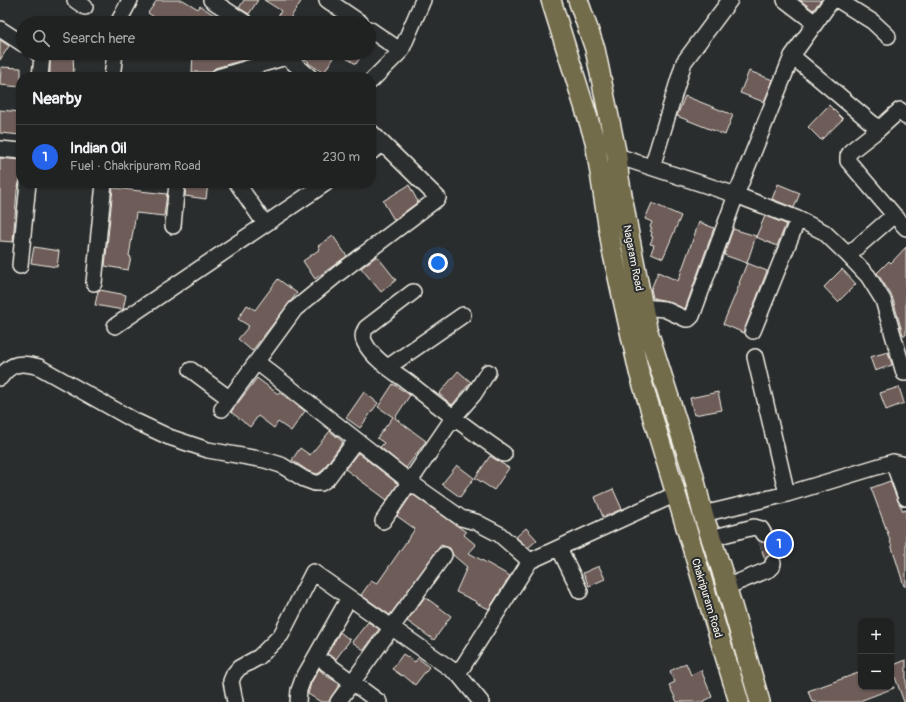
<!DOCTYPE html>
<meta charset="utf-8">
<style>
:root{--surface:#202222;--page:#282a2a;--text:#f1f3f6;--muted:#a2a4a5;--line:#3d3f40;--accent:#2563eb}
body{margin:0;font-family:Pangolin,sans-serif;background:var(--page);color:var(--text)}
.controls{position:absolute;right:12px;bottom:12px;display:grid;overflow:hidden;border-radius:8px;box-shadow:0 1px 3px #0004}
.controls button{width:36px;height:36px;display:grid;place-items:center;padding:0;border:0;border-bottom:1px solid var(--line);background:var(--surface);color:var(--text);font:20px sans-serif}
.you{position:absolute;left:438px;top:263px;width:14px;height:14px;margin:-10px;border:3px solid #fff;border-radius:50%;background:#1a73e8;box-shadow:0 0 0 6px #1a73e833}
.badge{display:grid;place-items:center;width:26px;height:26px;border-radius:50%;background:var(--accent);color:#fff;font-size:13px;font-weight:700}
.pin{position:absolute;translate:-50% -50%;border:2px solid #fff;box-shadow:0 1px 4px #0006}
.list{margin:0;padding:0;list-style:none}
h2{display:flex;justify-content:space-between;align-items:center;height:52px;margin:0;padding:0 16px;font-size:17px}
h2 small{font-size:13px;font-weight:400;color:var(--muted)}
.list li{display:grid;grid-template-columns:26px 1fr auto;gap:12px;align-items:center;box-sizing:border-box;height:64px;padding:0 16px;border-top:1px solid var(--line)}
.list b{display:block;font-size:15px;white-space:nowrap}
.list p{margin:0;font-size:13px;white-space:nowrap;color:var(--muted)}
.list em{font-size:13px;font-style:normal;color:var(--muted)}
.icon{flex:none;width:22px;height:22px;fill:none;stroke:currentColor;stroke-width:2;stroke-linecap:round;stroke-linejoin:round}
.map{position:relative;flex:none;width:906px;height:702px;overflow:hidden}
.search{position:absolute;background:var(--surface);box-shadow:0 1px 3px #0004;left:16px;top:16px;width:360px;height:44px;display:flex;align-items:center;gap:10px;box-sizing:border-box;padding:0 14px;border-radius:22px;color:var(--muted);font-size:15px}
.panel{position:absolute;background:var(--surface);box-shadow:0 1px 3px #0004;left:16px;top:72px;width:360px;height:116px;border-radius:16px}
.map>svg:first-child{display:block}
.building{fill:#6e5c58;stroke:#f4f1e8}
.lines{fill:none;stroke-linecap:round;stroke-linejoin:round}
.minor-tunnel{stroke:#484a4a;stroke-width:15;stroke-dasharray:15 8;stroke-linecap:butt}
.minor-casing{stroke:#f4f1e8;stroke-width:18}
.major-casing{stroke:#f4f1e8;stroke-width:22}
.minor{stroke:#2a2d2e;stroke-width:15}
.major{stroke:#736c4b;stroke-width:19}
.labels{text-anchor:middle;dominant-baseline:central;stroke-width:4;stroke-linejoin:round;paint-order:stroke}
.street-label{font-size:11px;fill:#f4f1e8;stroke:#2a2d2e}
</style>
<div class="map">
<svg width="906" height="702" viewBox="0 0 906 702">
<rect width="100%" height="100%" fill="#2a2d2e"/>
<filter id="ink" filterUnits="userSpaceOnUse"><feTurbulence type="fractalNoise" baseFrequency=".025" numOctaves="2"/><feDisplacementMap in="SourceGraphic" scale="8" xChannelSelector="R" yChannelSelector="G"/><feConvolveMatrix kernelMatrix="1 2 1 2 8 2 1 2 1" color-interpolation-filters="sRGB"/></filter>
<g filter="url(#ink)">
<path class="building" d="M 157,0 L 183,0 L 198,9 L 200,6 L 227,23 L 163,23 L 148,13 Z
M 244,0 L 258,0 L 249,14 L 239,8 Z
M 264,0 L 302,0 L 287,23 L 274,23 L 281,11 L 280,10 Z
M 800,0 L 821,0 L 813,10 Z
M 0,40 L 9,46 L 0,60 Z
M 50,53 L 73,53 L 74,77 L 50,77 Z
M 193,53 L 268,53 L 215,68 L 211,72 L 192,72 Z
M 296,53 L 329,53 L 334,56 L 324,73 L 308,63 L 309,62 Z
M 338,53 L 363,53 L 356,64 Z
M 1,67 L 21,68 L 21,87 L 0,85 Z
M 749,71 L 773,80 L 764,102 L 740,93 Z
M 685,96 L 733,115 L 725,135 L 677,116 Z
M 829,105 L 843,119 L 821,140 L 808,127 Z
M 0,110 L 21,112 L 21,135 L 0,133 Z
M 0,158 L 21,160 L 21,177 L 17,190 L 13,242 L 0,241 Z
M 186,183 L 208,183 L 206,199 L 185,196 Z
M 778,184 L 800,193 L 794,208 L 772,199 Z
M 409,185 L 418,202 L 394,220 L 383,201 Z
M 113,188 L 167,194 L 164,216 L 136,213 L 129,256 L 131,257 L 128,270 L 105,266 Z
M 652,203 L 681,216 L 663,258 L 651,253 L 654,245 L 650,244 L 653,237 L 651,236 L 652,232 L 650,231 L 652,228 L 650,227 L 652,222 L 645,219 Z
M 765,216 L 786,224 L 777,246 L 756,237 Z
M 699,222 L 714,228 L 685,309 L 667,301 L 653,298 L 651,289 L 658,272 L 678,281 Z
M 733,229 L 756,236 L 747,263 L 724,255 Z
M 333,236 L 347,256 L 315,279 L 303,261 L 320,249 L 318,246 Z
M 34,247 L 59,251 L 57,267 L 31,263 Z
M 906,247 L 906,335 L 903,335 L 892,296 L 877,273 L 889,261 L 891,263 Z
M 377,256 L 396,280 L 381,292 L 361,268 Z
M 747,263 L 767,271 L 745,328 L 744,333 L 723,324 L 740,283 L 739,283 Z
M 842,269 L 856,284 L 838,302 L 824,287 Z
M 278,279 L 297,293 L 252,351 L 238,339 L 249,326 L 238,319 L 247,305 L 255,310 Z
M 100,290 L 126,295 L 123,310 L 95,305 L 98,291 Z
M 888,352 L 892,365 L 875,371 L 870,357 Z
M 458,371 L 471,382 L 452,405 L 439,394 Z
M 257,378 L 278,394 L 279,392 L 305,411 L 291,431 L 278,422 L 274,428 L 258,416 L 250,427 L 231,412 Z
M 393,384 L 410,395 L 395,418 L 426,441 L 406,468 L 380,447 L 384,443 L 377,438 L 393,417 L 378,407 Z
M 899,387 L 904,403 L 886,410 L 880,393 Z
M 364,392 L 378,403 L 360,428 L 346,418 Z
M 718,392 L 722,410 L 694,415 L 690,398 Z
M 330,431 L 343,442 L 321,472 L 317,474 L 308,471 L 292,460 L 300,448 L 310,455 Z
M 358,453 L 398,484 L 387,500 L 345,469 Z
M 490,456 L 509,468 L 494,490 L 475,478 Z
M 457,465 L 474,478 L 460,497 L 442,484 Z
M 890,481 L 898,501 L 903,511 L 906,510 L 906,586 L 904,586 L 887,531 L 871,488 Z
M 613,489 L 622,509 L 603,517 L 595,497 Z
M 412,494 L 466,532 L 464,535 L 476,545 L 469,553 L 510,576 L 489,609 L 476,603 L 477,602 L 456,592 L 467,567 L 453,555 L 450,548 L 441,545 L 390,615 L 361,595 L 371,581 L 377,584 L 415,529 L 397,516 Z
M 526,528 L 537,540 L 528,548 L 516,537 Z
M 772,537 L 777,555 L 770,554 L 765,560 L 759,541 L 764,543 L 768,542 Z
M 599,566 L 605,579 L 589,586 L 583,573 Z
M 425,597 L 451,616 L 434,640 L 407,621 Z
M 368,622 L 379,629 L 364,650 L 352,642 Z
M 340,632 L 350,640 L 336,659 L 327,654 Z
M 403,654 L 415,662 L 418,658 L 429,667 L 415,685 L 403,675 L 402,676 L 392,669 Z
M 906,660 L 906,702 L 904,702 L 891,666 Z
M 686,663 L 691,675 L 701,670 L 712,697 L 702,702 L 677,702 L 669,685 L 675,682 L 670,671 Z
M 319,669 L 325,675 L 340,684 L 331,697 L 329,702 L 321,702 L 308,694 L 311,683 Z
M 861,672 L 861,687 L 894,687 L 894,688 L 857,702 L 812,702 L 808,691 Z"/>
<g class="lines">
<path class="minor-tunnel" d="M 764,534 L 773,563"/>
<defs>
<path id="minor" d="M 75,0 L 85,7
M 211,0 L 246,23
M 327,0 L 361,23
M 785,0 L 815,23
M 838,0 L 873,22 L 888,36
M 119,23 L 120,19 L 130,0
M 0,29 L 23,44
M 369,29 L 401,51
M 37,53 L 42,56 L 40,77
M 282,53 L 310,77
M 792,56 L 879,129 L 900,110 L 906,117
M 112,77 L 115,53
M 218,77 L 286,57
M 371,81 L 401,51 L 423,0
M 879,129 L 851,151 L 848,156 L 848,161 L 894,215
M 0,149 L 21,151
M 371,152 L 383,144
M 617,156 L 736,195 L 798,219 L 824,232 L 848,255 L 868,276 L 883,300 L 904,373 L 906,373
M 652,167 L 684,62 L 730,0
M 237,183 L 265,224
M 173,226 L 177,183
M 848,255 L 894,215 L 906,228
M 20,266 L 28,183
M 94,283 L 104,183
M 413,292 L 366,328 C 363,333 362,338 365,343 C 373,359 393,371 408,382 C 439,407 471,431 504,454
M 643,307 L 664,309 L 686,319 L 689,319 L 692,316 L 736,195 L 792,56 L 832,0
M 115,326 L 326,183
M 753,331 L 798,219
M 755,357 L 787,494
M 257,362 L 410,482 L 461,518 L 476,522 L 499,534 L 530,561
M 388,367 L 463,315
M 191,370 L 230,399
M 0,378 C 11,362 22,362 39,367 L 137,422 L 169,437 L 208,450 L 265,460 L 281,465 L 304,479 L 315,483 L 321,483 L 327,479 L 356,440
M 222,409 L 295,309 L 339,273 L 438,198 L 371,132
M 893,462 L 906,498
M 703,514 L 787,494 L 893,462 L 906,465
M 383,521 L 453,418 L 474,394 L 488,372
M 711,538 L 754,527 L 761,529 L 764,534
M 559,548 L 580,591
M 726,587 L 770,569 L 772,567 L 773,563
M 326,663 L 379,702
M 458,674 L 530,561 L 676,494
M 235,702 L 231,681 L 234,674 L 239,668 L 259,657 L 281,635 L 313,572 L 458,674 L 481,702
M 298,702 L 299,690 L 303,679 L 349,598
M 338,702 L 444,555"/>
<path id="major" d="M 551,0 L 595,141 L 612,250 L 639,372 L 739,702
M 578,0 L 595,49 L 617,156 L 619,178 L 628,229 L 647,328 L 693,473 L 703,514 L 721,568 L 760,702"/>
</defs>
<use href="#minor" class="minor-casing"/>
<use href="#major" class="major-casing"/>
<use href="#minor" class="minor"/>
<use href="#major" class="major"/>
</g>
</g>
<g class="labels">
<g class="street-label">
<text transform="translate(633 258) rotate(79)">Nagaram Road</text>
<text transform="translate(707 598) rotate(73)">Chakripuram Road</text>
</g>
</g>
</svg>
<div class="controls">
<button>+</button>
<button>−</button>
</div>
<div class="you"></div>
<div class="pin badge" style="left:779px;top:544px">1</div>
<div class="search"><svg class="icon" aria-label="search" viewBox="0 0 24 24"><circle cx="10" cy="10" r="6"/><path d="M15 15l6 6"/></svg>Search here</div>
<section class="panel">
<h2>Nearby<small></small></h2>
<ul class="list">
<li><span class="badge">1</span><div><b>Indian Oil</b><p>Fuel · Chakripuram Road</p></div><em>230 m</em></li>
</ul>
</section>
</div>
